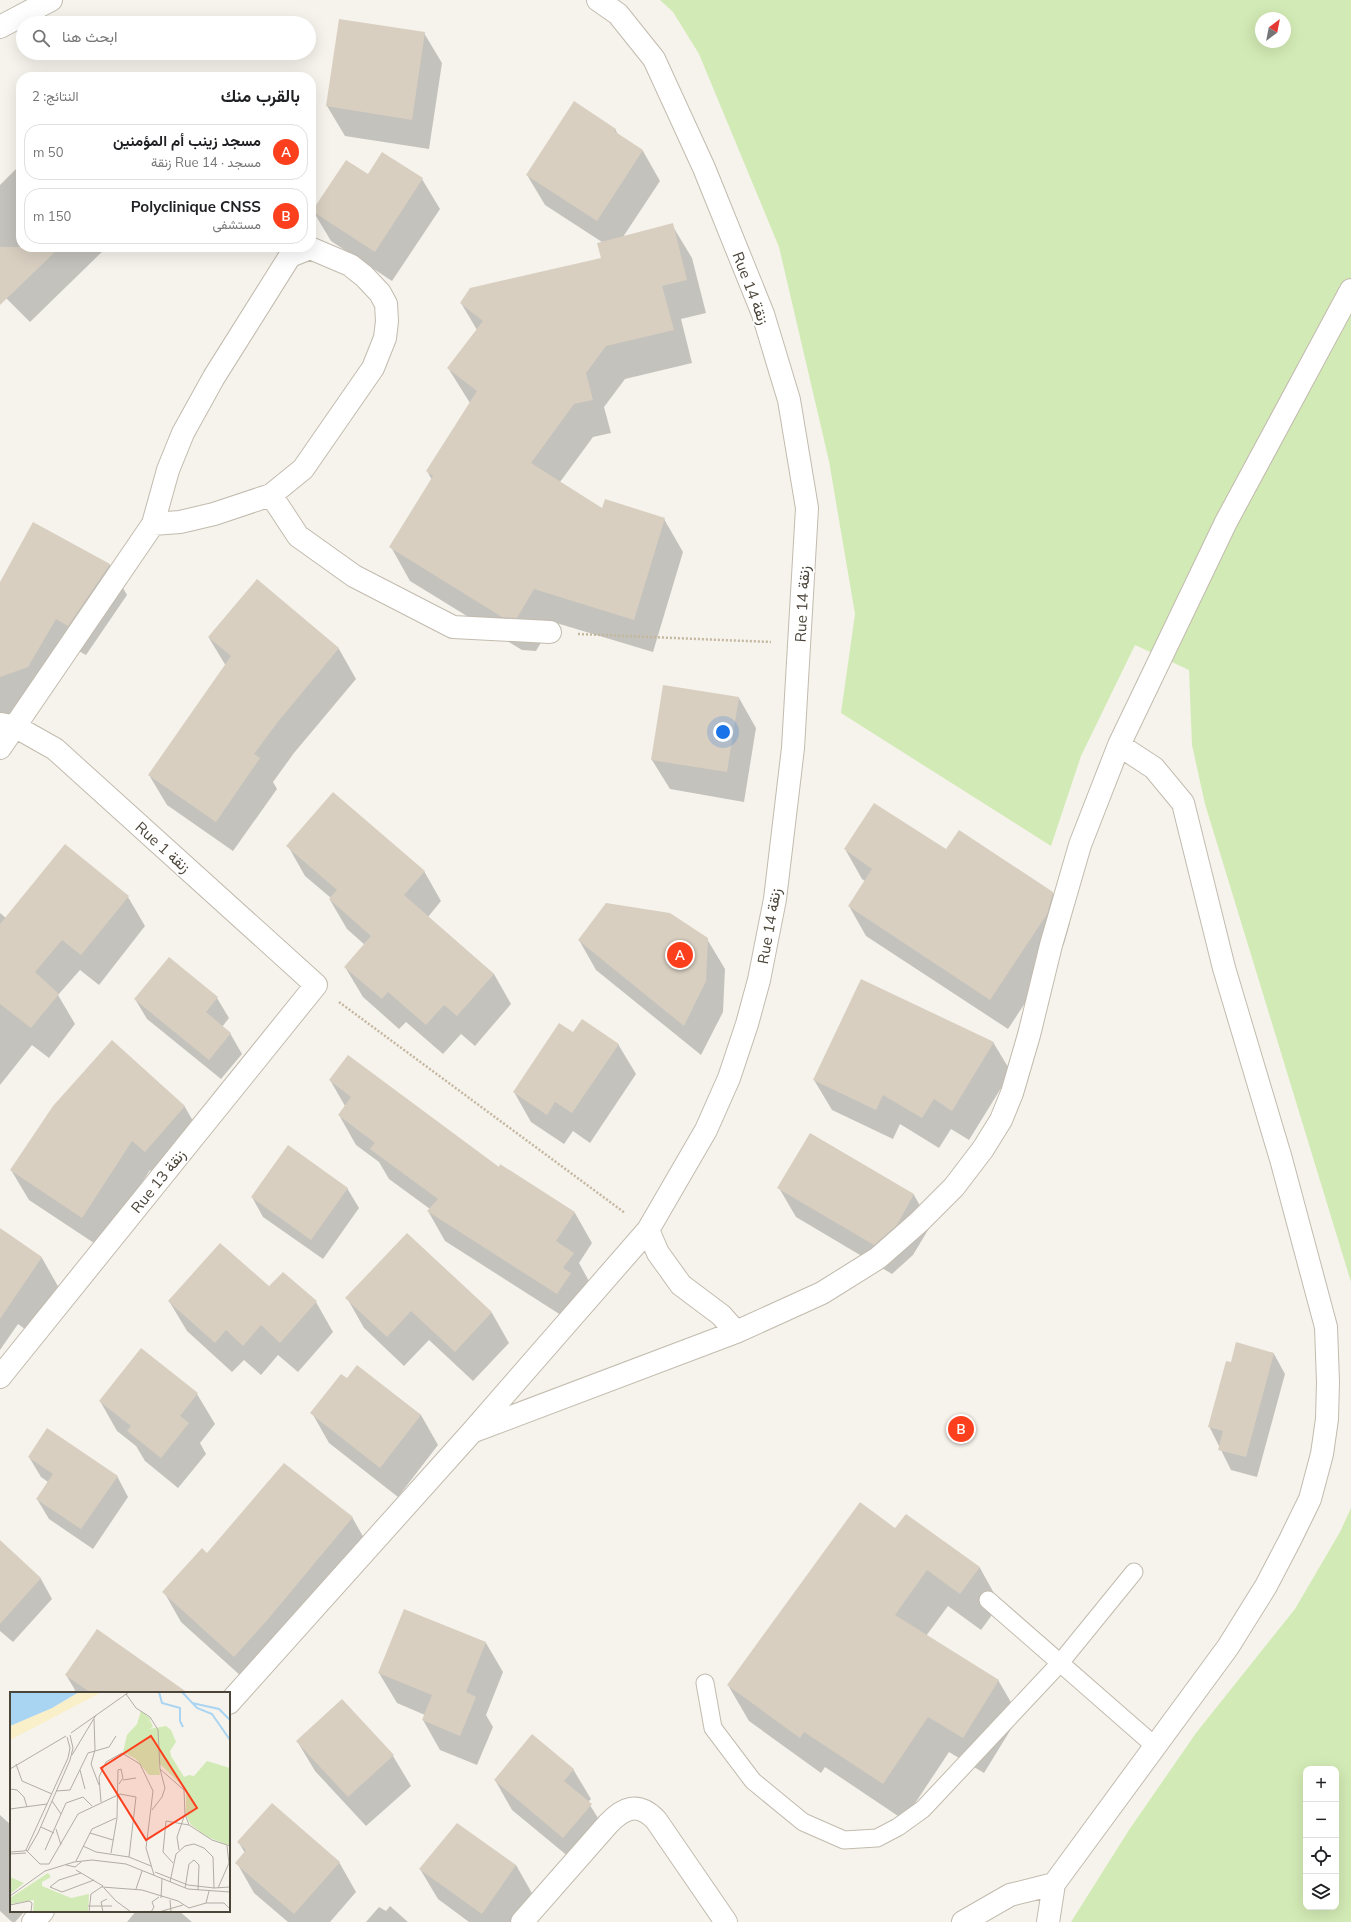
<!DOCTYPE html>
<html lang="ar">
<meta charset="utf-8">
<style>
:root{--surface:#fff;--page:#f6f6f6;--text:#202124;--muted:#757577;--line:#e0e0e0;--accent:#fc3f1d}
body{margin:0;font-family:Mulish,Vazirmatn,sans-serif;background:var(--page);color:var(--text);direction:rtl}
.controls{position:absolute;right:12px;bottom:12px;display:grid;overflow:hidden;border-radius:8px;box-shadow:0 4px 16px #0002}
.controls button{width:36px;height:36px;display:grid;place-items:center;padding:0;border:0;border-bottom:1px solid var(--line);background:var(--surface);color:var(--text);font:20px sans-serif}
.compass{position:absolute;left:1255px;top:12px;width:36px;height:36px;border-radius:50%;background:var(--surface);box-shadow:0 4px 16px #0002;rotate:32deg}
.you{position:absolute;left:723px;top:732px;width:14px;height:14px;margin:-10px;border:3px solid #fff;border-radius:50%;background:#1a73e8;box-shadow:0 0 0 6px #1a73e833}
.badge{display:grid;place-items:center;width:26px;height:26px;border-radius:50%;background:var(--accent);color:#fff;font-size:13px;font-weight:700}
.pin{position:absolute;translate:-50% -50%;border:2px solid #fff;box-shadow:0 1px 4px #0006}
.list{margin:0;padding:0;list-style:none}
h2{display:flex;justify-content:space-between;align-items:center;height:52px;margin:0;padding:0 16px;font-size:17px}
h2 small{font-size:13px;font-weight:400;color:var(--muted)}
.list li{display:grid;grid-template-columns:26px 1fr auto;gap:12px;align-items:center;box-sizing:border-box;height:56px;margin:0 8px 8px;padding:0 8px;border:1px solid var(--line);border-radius:16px}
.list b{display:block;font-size:15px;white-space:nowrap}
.list p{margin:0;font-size:13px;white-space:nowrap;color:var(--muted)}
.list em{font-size:13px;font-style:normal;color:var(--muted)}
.icon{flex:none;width:22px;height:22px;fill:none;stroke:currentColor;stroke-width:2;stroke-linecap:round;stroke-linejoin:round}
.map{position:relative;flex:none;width:1351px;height:1922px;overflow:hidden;direction:ltr}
.search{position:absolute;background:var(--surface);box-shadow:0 4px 16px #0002;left:16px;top:16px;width:300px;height:44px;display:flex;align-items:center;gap:10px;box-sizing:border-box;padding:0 14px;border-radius:22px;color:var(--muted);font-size:15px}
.panel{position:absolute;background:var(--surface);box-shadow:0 4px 16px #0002;left:16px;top:72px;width:300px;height:180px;border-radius:16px;direction:rtl}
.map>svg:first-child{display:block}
.green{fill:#d2eab5;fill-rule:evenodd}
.shadow{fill:#0003}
.building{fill:#d8cfc1}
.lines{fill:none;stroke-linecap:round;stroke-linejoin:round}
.lane-casing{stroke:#c2bbae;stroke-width:19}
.street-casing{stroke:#c2bbae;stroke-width:24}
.path{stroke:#c4b79f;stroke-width:2.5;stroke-dasharray:2 2;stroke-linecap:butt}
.lane{stroke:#fff;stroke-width:17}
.street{stroke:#fff;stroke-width:22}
.labels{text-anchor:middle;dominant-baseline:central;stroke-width:3.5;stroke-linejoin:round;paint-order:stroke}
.street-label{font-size:15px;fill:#4b4439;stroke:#fff}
.inset-river{fill:none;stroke:#a9d4f2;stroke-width:2}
.inset-road{fill:none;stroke:#b2ada4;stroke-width:1}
.view{fill:#fc3f1d;fill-opacity:0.15;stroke:#fc3f1d;stroke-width:2}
.inset-edge{fill:none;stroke:#4b4439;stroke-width:2}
</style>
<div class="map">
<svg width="1351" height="1922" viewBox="0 0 1351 1922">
<rect width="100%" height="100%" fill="#f6f3ec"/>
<path class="green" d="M 660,0 L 1351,0 L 1351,1282 L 1205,804 L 1192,745 L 1189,670 L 1135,645 L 1081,756 L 1051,846 L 841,713 L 855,614 L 829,461 L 779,247 L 699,54 L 673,12 ZM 1261,18 L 1285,18 L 1285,42 L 1261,42 Z
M 1351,1508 L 1351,1922 L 1071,1922 L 1129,1830 L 1196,1733 L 1295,1609 L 1340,1532 ZM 1306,1769 L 1336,1769 L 1336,1907 L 1306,1907 Z"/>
<path class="shadow" d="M 424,33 L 442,63 L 429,149 L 345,136 L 327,106 Z
M 183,75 L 184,77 L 174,77 Z
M 615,129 L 619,136 L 643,151 L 660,181 L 623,237 L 672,225 L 692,258 L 706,313 L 681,319 L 692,363 L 625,379 L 604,407 L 611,433 L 593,437 L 560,482 L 603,510 L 664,519 L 683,552 L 653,652 L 553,622 L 536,651 L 522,650 L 410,581 L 391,547 L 432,480 L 427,471 L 470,403 L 448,368 L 477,330 L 461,303 L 603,259 L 602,242 L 545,205 L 527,175 Z
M 21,148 L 21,156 L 18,151 Z
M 21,164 L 21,247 L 107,247 L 30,322 L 0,292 L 0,185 Z
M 368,175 L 422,179 L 440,209 L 392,281 L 331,241 L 313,211 Z
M 33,523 L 110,565 L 127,595 L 86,655 L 73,648 L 18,722 L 0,712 L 0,584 Z
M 257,581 L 339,649 L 356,679 L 294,753 L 273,782 L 277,789 L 233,851 L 167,805 L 149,775 L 226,666 L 209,638 Z
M 739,698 L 756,728 L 744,802 L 670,789 L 652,760 Z
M 288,846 L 424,871 L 441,901 L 428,917 L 494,974 L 511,1004 L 475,1046 L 461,1034 L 443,1054 L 406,1022 L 399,1029 L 363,997 L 345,967 L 365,945 L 347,929 L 330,900 L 331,898 L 305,876 Z
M 845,849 L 946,851 L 1053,893 L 1070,923 L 1064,944 L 1008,1029 L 866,936 L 849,906 L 865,881 L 862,879 Z
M 128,897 L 145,926 L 99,985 L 80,970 L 58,995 L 75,1024 L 49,1058 L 32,1045 L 0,1085 L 0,913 L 6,918 Z
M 707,939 L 725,969 L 723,1012 L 701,1055 L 596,970 L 579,940 Z
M 217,998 L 229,1018 L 222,1027 L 230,1033 L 242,1054 L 221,1079 L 147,1019 L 135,999 Z
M 573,1034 L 618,1044 L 636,1074 L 590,1143 L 573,1131 L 564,1144 L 531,1122 L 514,1092 Z
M 112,1042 L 185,1107 L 202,1137 L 162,1181 L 150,1170 L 100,1247 L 29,1200 L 11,1170 Z
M 993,1042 L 1011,1072 L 969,1140 L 951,1129 L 939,1148 L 900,1124 L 893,1139 L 832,1110 L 814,1080 Z
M 330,1080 L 499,1168 L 575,1213 L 592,1243 L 579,1263 L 590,1283 L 575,1324 L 445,1241 L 428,1211 L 430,1209 L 389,1179 L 379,1162 L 356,1145 L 339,1115 L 345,1106 Z
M 811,1134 L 914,1195 L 931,1225 L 913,1255 L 892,1274 L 796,1217 L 779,1188 Z
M 347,1188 L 359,1208 L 323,1259 L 263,1217 L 252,1197 Z
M 0,1229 L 42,1258 L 59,1288 L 29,1332 L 18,1324 L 0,1350 Z
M 407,1234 L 492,1313 L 509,1343 L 473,1381 L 429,1340 L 404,1366 L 364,1328 L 347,1298 Z
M 269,1288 L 316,1302 L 333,1332 L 298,1372 L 278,1355 L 261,1375 L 244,1360 L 232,1372 L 187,1331 L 169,1301 Z
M 1237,1344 L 1274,1354 L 1285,1374 L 1257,1477 L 1231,1470 L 1209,1426 L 1232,1364 Z
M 142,1349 L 197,1394 L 215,1424 L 200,1443 L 206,1454 L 178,1488 L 145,1461 L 136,1446 L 117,1431 L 100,1401 Z
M 357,1366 L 421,1415 L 438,1445 L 398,1497 L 329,1443 L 312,1413 L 347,1380 Z
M 29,1457 L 117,1476 L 128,1497 L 93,1549 L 49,1519 L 37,1499 L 48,1482 L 41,1477 Z
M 906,1515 L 980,1568 L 1000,1604 L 981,1630 L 948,1606 L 926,1636 L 998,1680 L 1019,1716 L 984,1773 L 949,1752 L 904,1820 L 825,1767 L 821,1773 L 749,1721 L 728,1685 L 896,1530 Z
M 352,1517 L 369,1547 L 252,1686 L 181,1622 L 164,1592 L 207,1554 Z
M 0,1541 L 41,1579 L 52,1599 L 13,1642 L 0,1631 Z
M 486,1643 L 503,1672 L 486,1715 L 493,1727 L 477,1765 L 440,1750 L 423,1720 L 425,1715 L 397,1703 L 379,1673 Z
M 66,1675 L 186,1693 L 72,1693 L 75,1690 Z
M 342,1700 L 393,1756 L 411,1786 L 366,1826 L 315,1771 L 297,1741 Z
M 573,1769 L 591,1799 L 588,1802 L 608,1834 L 581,1867 L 512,1810 L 495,1780 Z
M 0,1815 L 11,1825 L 11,1911 L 25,1911 L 15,1922 L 12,1922 L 0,1911 Z
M 239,1843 L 339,1862 L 356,1892 L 330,1922 L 288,1922 L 254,1893 L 237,1863 L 245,1853 Z
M 516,1865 L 533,1895 L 514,1922 L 469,1922 L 438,1899 L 420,1869 Z
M 390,1906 L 408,1922 L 366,1922 L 379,1907 L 386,1911 Z
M 136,1911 L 179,1911 L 192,1922 L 127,1922 Z"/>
<path class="building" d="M 339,19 L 425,32 L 412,120 L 326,106 Z
M 574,101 L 616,129 L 614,131 L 643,150 L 597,221 L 526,175 Z
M 382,152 L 423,178 L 375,252 L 312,211 L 346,160 L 368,174 Z
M 673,223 L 687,280 L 662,286 L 674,330 L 606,346 L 586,373 L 593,400 L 574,404 L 531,463 L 602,508 L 605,499 L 665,518 L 634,620 L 534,589 L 517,618 L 502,617 L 389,547 L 433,476 L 426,471 L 477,391 L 447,368 L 483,321 L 460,303 L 470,288 L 601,258 L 597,243 Z
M 0,247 L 60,247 L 0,305 Z
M 33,522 L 110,564 L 68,626 L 56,619 L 28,667 L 0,677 L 0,582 Z
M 257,579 L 339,648 L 277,723 L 254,754 L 260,758 L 216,822 L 148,775 L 231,656 L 208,637 Z
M 663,685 L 739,697 L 727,772 L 651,760 Z
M 333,792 L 425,871 L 404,895 L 494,974 L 457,1016 L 444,1005 L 426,1025 L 388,992 L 382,999 L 344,967 L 371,936 L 329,899 L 337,890 L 286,846 Z
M 874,803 L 946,849 L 959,830 L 1053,892 L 1047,914 L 990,1000 L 848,906 L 872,869 L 844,849 Z
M 65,844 L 129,896 L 81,955 L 62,940 L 35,972 L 59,994 L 31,1028 L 0,1004 L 0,924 Z
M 606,903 L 670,913 L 708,938 L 706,981 L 684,1026 L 578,940 Z
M 169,957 L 218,997 L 206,1012 L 231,1033 L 209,1060 L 134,999 Z
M 861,979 L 994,1042 L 952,1111 L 934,1099 L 922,1118 L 883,1095 L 876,1110 L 813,1080 Z
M 582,1019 L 619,1044 L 572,1113 L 555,1102 L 547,1115 L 513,1092 L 559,1023 L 573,1032 Z
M 112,1040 L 185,1106 L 145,1152 L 132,1141 L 82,1218 L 10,1170 L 53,1106 Z
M 348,1055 L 499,1167 L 500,1164 L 575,1212 L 556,1241 L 574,1253 L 563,1268 L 571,1273 L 557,1294 L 427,1211 L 438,1199 L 370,1149 L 375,1143 L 338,1115 L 351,1097 L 329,1080 Z
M 810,1133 L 914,1194 L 897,1225 L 874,1245 L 777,1188 Z
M 288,1145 L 348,1188 L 311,1240 L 251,1197 Z
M 0,1228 L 42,1257 L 0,1319 Z
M 407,1233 L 492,1312 L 455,1352 L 411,1311 L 387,1337 L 345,1298 Z
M 220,1243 L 269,1286 L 283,1272 L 317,1301 L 280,1343 L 261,1325 L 243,1346 L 226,1330 L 215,1343 L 168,1301 Z
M 1236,1342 L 1274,1353 L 1246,1457 L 1218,1450 L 1223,1431 L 1208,1427 L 1226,1361 L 1231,1362 Z
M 141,1348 L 198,1393 L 180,1416 L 189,1423 L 161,1458 L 127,1431 L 131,1426 L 99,1401 Z
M 357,1365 L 421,1415 L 380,1468 L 310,1413 L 341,1374 L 347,1378 Z
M 47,1428 L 118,1476 L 81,1529 L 36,1499 L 53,1474 L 28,1457 Z
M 284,1463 L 353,1517 L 269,1618 L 234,1657 L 162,1592 L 202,1548 L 207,1553 Z
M 860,1502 L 895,1528 L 906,1514 L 980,1567 L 960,1594 L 927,1570 L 895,1615 L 999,1680 L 963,1738 L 928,1717 L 883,1784 L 804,1732 L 800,1738 L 727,1685 Z
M 0,1540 L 41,1578 L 0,1624 Z
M 404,1609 L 486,1642 L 466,1692 L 476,1697 L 460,1736 L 422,1720 L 432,1695 L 378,1673 Z
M 97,1629 L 188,1693 L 91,1693 L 65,1675 Z
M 342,1699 L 394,1755 L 348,1797 L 296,1741 Z
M 532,1734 L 574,1769 L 564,1781 L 592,1804 L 563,1838 L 494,1780 Z
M 272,1803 L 340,1862 L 294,1914 L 235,1863 L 246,1850 L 237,1842 Z
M 457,1823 L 516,1865 L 482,1914 L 419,1869 Z"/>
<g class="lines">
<defs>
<path id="lane" d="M 988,1600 L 1155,1746
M 705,1683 L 713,1728 L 753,1781 L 803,1822 L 844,1840 L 877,1838 L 898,1827 L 923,1809 L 1060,1663 L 1134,1572"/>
<path id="street" d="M 0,27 L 51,0
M 271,495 L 298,536 L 354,576 L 453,627 L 550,632
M 0,748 L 153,524 L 168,470 L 183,433 L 214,377 L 290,256 L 310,248 L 350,265 L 364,276 L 380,293 L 386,304 L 387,321 L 385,338 L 373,368 L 303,469 L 271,495 L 214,514 L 180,522 L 153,524
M 648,1230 L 658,1253 L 681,1285 L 721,1315 L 736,1332
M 0,1377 L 316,985 L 55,749 L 16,727 L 1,724
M 474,1431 L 736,1332 L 822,1293 L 878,1258 L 919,1222 L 954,1187 L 983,1149 L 1001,1120 L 1012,1093 L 1029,1035 L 1051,945 L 1080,845 L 1119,745 L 1226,522 L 1351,290
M 229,1703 L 471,1433 L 648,1230 L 706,1130 L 729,1078 L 747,1024 L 759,980 L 775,899 L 793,748 L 807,508 L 789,400 L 763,314 L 704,168 L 654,59 L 618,14 L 598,0
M 33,1922 L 43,1911
M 522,1922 L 608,1824 C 623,1808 638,1801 656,1820 L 726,1922
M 963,1922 L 1010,1895 L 1054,1884
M 1048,1922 L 1054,1884 L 1228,1647 L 1266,1586 L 1290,1540 L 1310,1499 L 1322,1454 L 1327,1419 L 1328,1382 L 1326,1327 L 1281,1159 L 1224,968 L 1183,803 L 1154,768 L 1119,745"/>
</defs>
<use href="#lane" class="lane-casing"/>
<use href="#street" class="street-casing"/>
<path class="path" d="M 578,634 L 771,642
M 339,1002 L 625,1213"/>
<use href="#lane" class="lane"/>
<use href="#street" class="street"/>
</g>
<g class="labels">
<g class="street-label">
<text transform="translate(751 288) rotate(69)">Rue 14 زنقة</text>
<text transform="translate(802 604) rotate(-87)">Rue 14 زنقة</text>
<text transform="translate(163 847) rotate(42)">Rue 1 زنقة</text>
<text transform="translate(769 926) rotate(-80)">Rue 14 زنقة</text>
<text transform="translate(158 1181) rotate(-51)">Rue 13 زنقة</text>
</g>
</g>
<g transform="translate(10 1692)">
<rect width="220" height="220" fill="#f6f3ec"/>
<path d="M 131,19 L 141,27 L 137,29 L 140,28 L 143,35 L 139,37 L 156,34 L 161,38 L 166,50 L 160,59 L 161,64 L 174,85 L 179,83 L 184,84 L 197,69 L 220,76 L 220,154 L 198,145 L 181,133 L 176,123 L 176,97 L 151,73 L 149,73 L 150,83 L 139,83 L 126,67 L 113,60 L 117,43 L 127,32 ZM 38,181 L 41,185 L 32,190 L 32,194 L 61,206 L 79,202 L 78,220 L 23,220 L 24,208 L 0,212 L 0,206 ZM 0,185 L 14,191 L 0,202 Z" fill="#d2eab5"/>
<path d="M 69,0 L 92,0 L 0,48 L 0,34 L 42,16 Z" fill="#f9efc9"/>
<path d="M 0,0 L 69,0 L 42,16 L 0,34 Z" fill="#a9d4f2"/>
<path class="inset-river" d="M 149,0 L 152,11 L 170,16 L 170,29 L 173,35M 172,0 L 187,16 L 202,22 L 220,48M 182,11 L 209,17 L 220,28"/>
<path class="inset-road" d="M 116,2 L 126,16 L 140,25 L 148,38 L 150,77 L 155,96 L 152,105 L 142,118M 84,27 L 85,58 L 81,72 L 89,93M 61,41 L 119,0M 62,63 L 86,23M 6,72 L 12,89 L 42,102M 0,77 L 56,44M 150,77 L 174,98 L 175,122 L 179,133 L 202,148 L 220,154M 70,78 L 75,97M 113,88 L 126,86M 0,97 L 7,98 L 14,105 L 17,115M 46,99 L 60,98 L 78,61 L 99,55 L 106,44M 42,109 L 51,122M 91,110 L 89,85 L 96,70 L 112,61 L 130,72 L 143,99 L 136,156 L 144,183M 0,117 L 37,112M 31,135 L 44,141M 46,137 L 51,153M 80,141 L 103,148M 73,154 L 86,160 L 119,165 L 141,174M 16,158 L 58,66 L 60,56 L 57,45M 35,158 L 56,111 L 73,105 L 82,114M 169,158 L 167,145 L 175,122M 14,159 L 16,158 L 30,172 L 39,172 L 68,122 L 110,102 L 126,105 L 119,165M 0,160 L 14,159M 17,160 L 28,141 L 60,68 L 63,56 L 60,43M 101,161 L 107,126 L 108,78 L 111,77 L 113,86 L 109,92M 0,162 L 16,161M 66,169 L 82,137 L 106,126M 163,171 L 153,160 L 156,129 L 179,133M 56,173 L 65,175 L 71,170M 66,178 L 93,194 L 81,202 L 79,220M 145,180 L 178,193 L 204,196M 71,181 L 49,188 L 40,195 L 52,200 L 84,188M 160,190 L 166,162 L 175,154 L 184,152 L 194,156 L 203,165 L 204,196 L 220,195M 92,195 L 132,198 L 168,209 L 179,216M 94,196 L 106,209 L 121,220M 175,196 L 179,172 L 184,168 L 189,173 L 188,198M 208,196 L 219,171 L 217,154M 126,197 L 132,179M 0,204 L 35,179 L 64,170 L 82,168 L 116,172 L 178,197 L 220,200M 151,206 L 152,187M 160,208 L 161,220M 196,211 L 214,211 L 220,217M 0,213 L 19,209 L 22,211 L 21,220M 78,214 L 102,214M 179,216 L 196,211 L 199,199M 93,220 L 91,210 L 97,207M 141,220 L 144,215 L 142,210 L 149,205M 149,220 L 173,213"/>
<path class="view" d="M 141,44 L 187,116 L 136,148 L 91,76 Z"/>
<rect width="220" height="220" class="inset-edge"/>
</g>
</svg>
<div class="controls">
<button>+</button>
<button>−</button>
<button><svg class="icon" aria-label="locate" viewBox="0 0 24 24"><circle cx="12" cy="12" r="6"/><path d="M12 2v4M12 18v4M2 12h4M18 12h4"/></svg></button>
<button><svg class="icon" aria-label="layers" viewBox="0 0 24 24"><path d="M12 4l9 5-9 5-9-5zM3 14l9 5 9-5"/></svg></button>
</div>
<svg class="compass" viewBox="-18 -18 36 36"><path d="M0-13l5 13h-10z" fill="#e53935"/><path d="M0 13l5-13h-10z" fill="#757577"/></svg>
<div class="you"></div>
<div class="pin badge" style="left:680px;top:955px">A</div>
<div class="pin badge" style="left:961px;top:1429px">B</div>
<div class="search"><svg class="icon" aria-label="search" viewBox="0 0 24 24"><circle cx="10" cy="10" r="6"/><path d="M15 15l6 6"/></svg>ابحث هنا</div>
<section class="panel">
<h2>بالقرب منك<small>النتائج: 2</small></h2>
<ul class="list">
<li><span class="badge">A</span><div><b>مسجد زينب أم المؤمنين</b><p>مسجد · Rue 14 زنقة</p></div><em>50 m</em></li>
<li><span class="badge">B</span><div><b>Polyclinique CNSS</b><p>مستشفى</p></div><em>150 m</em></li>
</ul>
</section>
</div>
